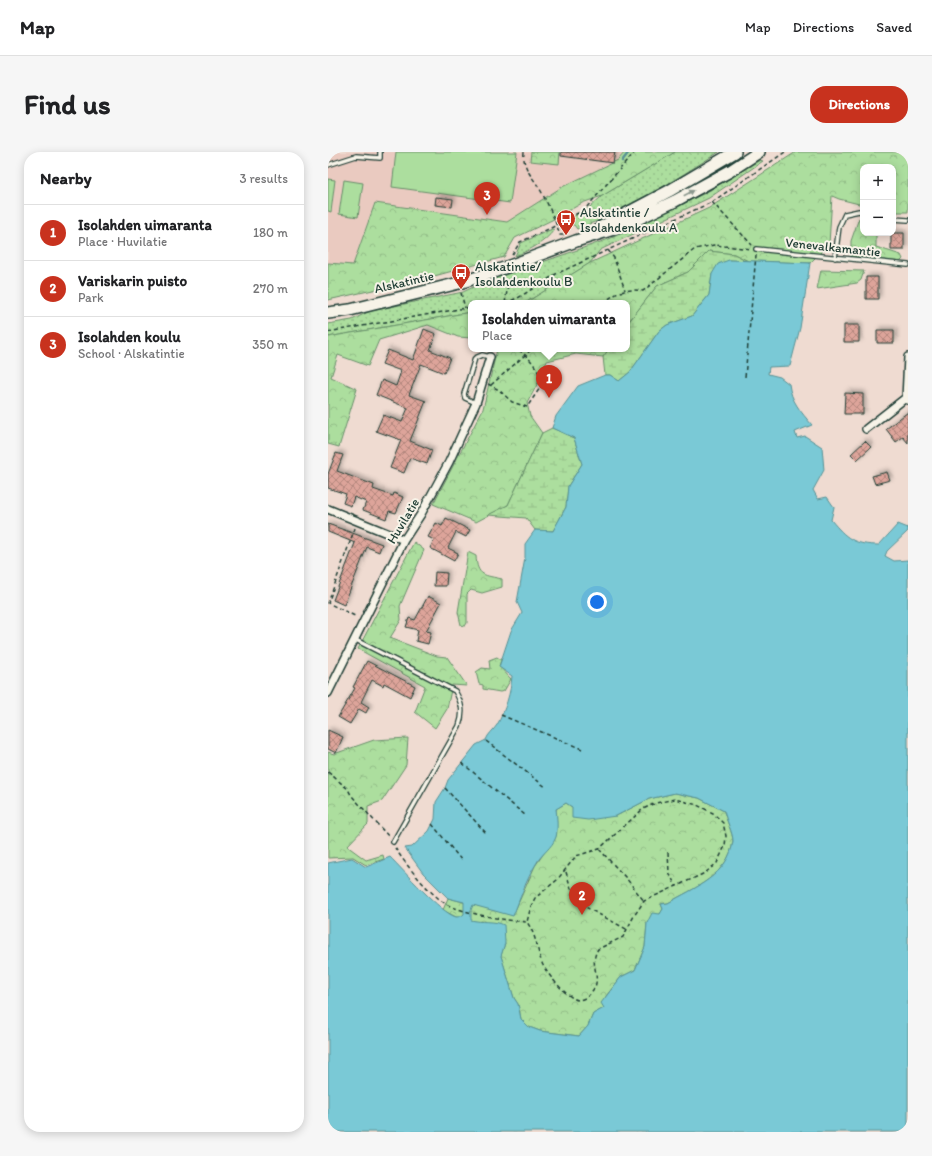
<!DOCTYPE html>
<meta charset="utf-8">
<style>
:root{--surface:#fff;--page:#f6f6f6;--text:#202124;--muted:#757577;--line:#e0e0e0;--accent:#c8321e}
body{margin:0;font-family:Itim,sans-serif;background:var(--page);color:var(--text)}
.controls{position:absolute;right:12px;top:12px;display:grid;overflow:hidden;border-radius:8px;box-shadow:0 2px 10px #0003}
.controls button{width:36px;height:36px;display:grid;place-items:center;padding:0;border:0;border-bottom:1px solid var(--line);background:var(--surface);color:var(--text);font:20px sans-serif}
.you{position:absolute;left:269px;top:450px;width:14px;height:14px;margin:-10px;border:3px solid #fff;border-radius:50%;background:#1a73e8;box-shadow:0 0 0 6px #1a73e833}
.badge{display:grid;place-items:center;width:26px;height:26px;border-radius:50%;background:var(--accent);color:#fff;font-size:13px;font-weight:700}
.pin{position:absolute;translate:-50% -33px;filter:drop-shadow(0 1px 2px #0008)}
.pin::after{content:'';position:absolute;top:21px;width:14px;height:12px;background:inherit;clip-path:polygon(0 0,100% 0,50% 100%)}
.popup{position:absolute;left:140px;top:148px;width:162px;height:52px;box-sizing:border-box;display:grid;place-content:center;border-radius:8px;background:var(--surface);filter:drop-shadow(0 1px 3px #0005);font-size:13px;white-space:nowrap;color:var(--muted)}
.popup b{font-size:15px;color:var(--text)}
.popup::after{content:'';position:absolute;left:50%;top:100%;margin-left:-8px;border:8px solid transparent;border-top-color:var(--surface)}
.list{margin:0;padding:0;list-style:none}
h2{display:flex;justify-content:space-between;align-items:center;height:52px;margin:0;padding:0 16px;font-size:17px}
h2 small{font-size:13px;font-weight:400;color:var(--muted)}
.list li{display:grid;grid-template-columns:26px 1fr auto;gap:12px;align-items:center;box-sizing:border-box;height:56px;padding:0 16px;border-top:1px solid var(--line)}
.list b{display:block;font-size:15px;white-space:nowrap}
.list p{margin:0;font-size:13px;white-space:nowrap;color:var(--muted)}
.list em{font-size:13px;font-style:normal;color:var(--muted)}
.map{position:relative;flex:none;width:580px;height:980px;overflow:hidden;border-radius:16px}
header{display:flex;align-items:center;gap:24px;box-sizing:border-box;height:56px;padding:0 20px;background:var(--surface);border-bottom:1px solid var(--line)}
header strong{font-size:19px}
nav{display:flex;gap:22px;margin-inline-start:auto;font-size:14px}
.intro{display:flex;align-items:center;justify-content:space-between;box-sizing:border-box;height:96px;padding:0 24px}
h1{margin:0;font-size:28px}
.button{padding:10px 18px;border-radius:16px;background:var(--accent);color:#fff;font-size:14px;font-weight:700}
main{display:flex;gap:24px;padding:0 24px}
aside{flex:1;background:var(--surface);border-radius:16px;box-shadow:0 2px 10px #0003}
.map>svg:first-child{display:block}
.built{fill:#eacac0}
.grass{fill:url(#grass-dots);stroke:#668e69}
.forest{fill:url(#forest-crowns);stroke:#668e69}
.wetland{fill:url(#wetland-marsh);stroke:#668e69}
.garden{fill:#acde9e;stroke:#668e69}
.water{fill:#7ac9d6;stroke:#569195;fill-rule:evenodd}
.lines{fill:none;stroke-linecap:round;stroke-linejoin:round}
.stream{stroke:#569195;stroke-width:2.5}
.building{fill:url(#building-cross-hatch);stroke:#1f3d34;filter:url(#shadow)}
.lane-casing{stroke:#1f3d34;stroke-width:6}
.street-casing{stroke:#1f3d34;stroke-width:10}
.primary-casing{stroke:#1f3d34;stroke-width:14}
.path{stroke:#1f3d34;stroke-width:1.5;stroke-dasharray:4 3;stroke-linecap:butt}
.lane{stroke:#f7f3e8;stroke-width:3.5}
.street{stroke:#f7f3e8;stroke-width:7}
.primary{stroke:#f7f3e8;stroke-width:11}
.oneway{fill:#8b988e}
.labels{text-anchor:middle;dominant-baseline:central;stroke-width:4;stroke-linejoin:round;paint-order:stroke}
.poi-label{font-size:13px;fill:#1f3d34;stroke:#f7f3e8;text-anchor:start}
.street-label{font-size:13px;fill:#1f3d34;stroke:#f7f3e8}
</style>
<header>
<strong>Map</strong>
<nav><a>Map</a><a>Directions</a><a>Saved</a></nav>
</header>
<div class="intro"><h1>Find us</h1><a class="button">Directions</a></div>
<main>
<aside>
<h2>Nearby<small>3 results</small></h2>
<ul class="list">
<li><span class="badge">1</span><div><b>Isolahden uimaranta</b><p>Place · Huvilatie</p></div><em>180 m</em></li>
<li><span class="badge">2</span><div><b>Variskarin puisto</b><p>Park</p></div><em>270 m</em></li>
<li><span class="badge">3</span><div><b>Isolahden koulu</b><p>School · Alskatintie</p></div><em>350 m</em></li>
</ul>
</aside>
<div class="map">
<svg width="580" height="980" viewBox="0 0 580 980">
<defs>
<pattern id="grass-dots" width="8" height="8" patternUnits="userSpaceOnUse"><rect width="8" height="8" fill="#acde9e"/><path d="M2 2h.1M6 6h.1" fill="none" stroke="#94bf89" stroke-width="1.8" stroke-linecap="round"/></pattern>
<pattern id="forest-crowns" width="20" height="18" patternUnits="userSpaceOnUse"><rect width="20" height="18" fill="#acde9e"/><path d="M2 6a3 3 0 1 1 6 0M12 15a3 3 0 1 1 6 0" fill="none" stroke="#94bf89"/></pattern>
<pattern id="wetland-marsh" width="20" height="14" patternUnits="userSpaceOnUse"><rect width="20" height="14" fill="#acde9e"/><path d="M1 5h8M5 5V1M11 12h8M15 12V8" fill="none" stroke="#94bf89"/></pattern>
<pattern id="building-cross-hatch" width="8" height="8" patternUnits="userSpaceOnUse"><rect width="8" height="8" fill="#dda49a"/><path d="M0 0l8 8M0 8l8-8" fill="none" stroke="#b3877e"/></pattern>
<filter id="shadow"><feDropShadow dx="2.5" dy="-2.5" stdDeviation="2" flood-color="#0004"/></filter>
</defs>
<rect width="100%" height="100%" fill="#efdbd1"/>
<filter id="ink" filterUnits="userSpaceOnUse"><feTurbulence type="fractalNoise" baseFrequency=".025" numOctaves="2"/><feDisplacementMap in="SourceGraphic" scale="8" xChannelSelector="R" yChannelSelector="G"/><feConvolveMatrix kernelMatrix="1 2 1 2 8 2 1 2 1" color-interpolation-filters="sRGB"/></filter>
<g filter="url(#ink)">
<path class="built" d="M 0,0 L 297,0 L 290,8 L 234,35 L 179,70 L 47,51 L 25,113 L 0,111 Z"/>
<path class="grass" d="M 347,0 L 391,0 C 345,29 300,58 249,77 L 246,73 L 233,72 L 262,55 L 274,44 Z
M 432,8 L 435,9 L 381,46 L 272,98 L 262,111 L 197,151 L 143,151 L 143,160 L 0,185 L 0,172 L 24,168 L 42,159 L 135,140 L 154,131 L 281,87 L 377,41 Z
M 224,77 L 226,78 C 216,91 202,98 187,104 L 193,91 Z"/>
<path class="forest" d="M 203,0 L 232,0 L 231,12 L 202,9 Z
M 297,0 L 347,0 L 274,44 L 254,51 L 230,65 L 187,86 L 176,105 L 99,126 L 0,148 L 0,111 L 25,113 L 47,51 L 179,70 L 234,35 L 290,8 Z
M 468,0 L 580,0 L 580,60 L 565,60 L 565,15 L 535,15 L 535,53 L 511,47 L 504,44 L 501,92 L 482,111 L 420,109 L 406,102 L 381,99 L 360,120 L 329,134 L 299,172 L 299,151 L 197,151 L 262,111 L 381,56 Z
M 531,66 L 535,69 L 535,81 L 548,81 L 548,95 L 573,103 L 575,107 L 572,110 L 523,104 L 523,89 Z
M 493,118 L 536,119 L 533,128 L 529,131 L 489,137 Z
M 143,160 L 143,186 L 130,185 L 100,173 L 51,188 L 40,214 L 10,203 L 3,225 L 29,237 L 11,295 L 0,292 L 0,185 Z
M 169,197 L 281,197 L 275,205 L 248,202 L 219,209 C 214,224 207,237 199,251 L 202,264 L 214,281 L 180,353 L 148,370 L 105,352 L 155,257 Z
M 86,390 L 96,398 L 72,454 L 73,468 L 62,486 L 109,504 L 119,505 L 139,534 L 124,533 L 119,557 L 107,576 L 87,560 L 97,534 L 30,497 Z
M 140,400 L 148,404 C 149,425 157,423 174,427 L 174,435 L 154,441 L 143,438 L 139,442 L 139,471 L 137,474 L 133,473 L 130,460 Z
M 169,505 L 173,508 L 171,514 L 183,527 L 176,539 L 172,540 L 155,537 L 155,533 L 151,532 L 148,520 L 154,516 L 162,517 L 161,508 Z
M 80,586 L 78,613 L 54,649 L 40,654 L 40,672 L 19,694 L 38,708 L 55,703 L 56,707 L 38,713 L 25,705 L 0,706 L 0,600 L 6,602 L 46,588 Z
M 347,641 L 371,646 L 396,659 C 398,668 405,681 405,689 C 401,723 366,736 340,751 L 333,752 L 335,757 L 332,762 L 319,771 L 317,795 L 307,818 L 293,825 L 278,844 L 276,856 L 265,862 L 260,874 L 251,884 L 212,879 L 201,875 L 193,867 L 190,852 L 186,846 L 173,804 L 177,791 L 151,770 L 128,765 L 115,758 L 120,746 L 185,763 L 207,714 L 228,684 C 228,674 229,666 228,657 L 238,651 L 244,655 L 288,664 L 321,647 Z"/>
<path class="wetland" d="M 381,99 L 406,102 L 420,109 L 401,108 L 384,122 L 381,143 L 364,164 L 339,173 L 331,179 L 302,220 L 291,229 L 282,223 L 277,223 L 275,205 L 281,197 L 299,197 L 299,172 L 329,134 L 360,120 Z
M 224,276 L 246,286 L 254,312 L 240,334 L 238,355 L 225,379 L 207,378 L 198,366 L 160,363 L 180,353 L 214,281 Z"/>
<path class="garden" d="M 68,0 L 189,0 L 182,51 L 64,35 Z
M 0,27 L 7,28 L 3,60 L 0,59 Z
M 16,28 L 35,31 L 30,65 L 11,62 Z"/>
<path class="water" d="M 401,108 L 482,111 L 472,176 L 462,214 L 441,215 L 440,222 L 452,225 L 461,232 C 463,249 473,260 484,273 L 467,280 L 469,286 L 477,284 L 494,295 L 496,318 L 485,338 L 490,347 L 499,345 L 506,355 L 503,368 C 518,386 526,393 551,393 L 570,372 L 580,376 L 580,379 L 559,399 L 557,404 L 566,409 L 580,408 L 580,980 L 0,980 L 0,711 L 24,706 L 38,715 L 62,705 C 75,718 113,761 128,765 C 131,765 134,764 136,762 L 136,750 L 120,746 L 95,721 L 77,696 L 84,695 L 101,679 L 107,667 L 108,650 L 117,636 L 120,628 L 148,593 L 158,588 C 160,582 165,579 169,573 C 177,559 183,540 184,524 L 171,515 L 183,479 L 194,461 L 189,450 L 197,406 L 197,392 L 207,378 L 225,379 L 238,355 L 240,334 L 254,312 L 246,286 L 224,276 L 228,264 L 250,234 L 277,223 L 282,223 L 291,229 L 302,220 L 331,179 L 339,173 L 364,164 L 381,143 L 384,122 L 390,112 ZM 347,641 L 371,646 L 396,659 C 398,668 405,681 405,689 C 401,723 366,736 340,751 L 333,752 L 335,757 L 332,762 L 324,761 L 319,771 L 317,795 L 307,818 L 293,825 L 273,851 L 276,856 L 265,862 L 260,874 L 251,884 L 212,879 L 201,875 L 193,867 L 190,852 L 186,846 L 173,804 L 177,791 L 176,773 C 166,768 154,771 143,768 L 143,758 L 145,753 L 185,764 C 192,747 198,728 208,712 C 213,702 224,696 228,685 C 230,678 229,664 228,657 L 238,651 L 244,655 L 244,666 L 260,668 L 288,664 L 321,647 Z"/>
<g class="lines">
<path class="stream" d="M 294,9 L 301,0"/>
</g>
<path class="building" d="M 233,0 L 287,0 L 285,11 L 233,4 Z
M 108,45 L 125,47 L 124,55 L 107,53 Z
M 563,81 L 576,81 L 576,98 L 563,98 Z
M 538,125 L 550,125 L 550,147 L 538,147 Z
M 516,173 L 531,173 L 531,190 L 516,190 Z
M 96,177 L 108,182 L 102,198 L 122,206 L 116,221 L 93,212 L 81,243 L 98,249 L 82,289 L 104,298 L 99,312 L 82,306 L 76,321 L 62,316 L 73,288 L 48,279 L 55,263 L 74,270 L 80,256 L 48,243 L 54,228 L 68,234 L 73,219 L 54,212 L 60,198 L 85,208 Z
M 549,178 L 566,178 L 566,191 L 549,191 Z
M 517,241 L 535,242 L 535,262 L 516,262 Z
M 580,260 L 580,291 L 575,285 L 568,290 L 558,277 Z
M 537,289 L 543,295 L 529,308 L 523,302 Z
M 8,301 L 15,303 L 9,319 L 46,333 L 45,337 L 65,344 L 66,341 L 75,345 L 68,361 L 61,359 L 58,367 L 35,358 L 38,350 L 26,345 L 23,354 L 15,351 L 18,342 L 0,336 L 0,322 Z
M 559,320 L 562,328 L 547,332 L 544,324 Z
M 118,366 L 142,378 L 138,385 L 128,380 L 120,396 L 130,401 L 126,409 L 102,396 L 106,388 L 100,385 L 108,371 L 114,374 Z
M 0,372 L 54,392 L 51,400 L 39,395 L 16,453 L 5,448 L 27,391 L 0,380 Z
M 107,420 L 119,421 L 118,434 L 106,434 Z
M 100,444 L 113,451 L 98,479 L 103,480 L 100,492 L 88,489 L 90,478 L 78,475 L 81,466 L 87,468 Z
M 39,509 L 87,534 L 82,545 L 56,531 L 55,534 L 44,528 L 33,550 L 41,555 L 38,561 L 31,557 L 22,572 L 10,565 L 27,536 L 25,535 Z
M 0,578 L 15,585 L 8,601 L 0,597 Z"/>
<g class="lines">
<defs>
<path id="lane" d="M 0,13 L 28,4 L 52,6 L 52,0
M 565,67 L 580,68
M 428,97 L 580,113
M 507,106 L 511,75 L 517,62 L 531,59 L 535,60
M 148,251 L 137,246 L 136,242 L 147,206 L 154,203 L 162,205
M 26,487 L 127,539 C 134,551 136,560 131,574 L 65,690"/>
<path id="street" d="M 580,248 L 578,246 L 580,205
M 538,277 L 580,244
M 0,357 L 76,388
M 0,541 L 76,388 L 93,362 L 121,310 L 148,251 L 162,205"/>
<path id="primary" d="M 273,75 L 341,39 L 407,0
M 0,161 L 22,158 L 131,131 L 160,122 L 248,89 L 295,74 L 347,49 L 402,19 L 431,0"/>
</defs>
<use href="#lane" class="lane-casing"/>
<use href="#street" class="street-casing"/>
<use href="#primary" class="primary-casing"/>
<path class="path" d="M 196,0 C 194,17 206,26 213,39 C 221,54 227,68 232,83 L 236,83
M 384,50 L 424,93
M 280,98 L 286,106 L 297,138
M 184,103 L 192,90 L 225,75 L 257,57 L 307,0
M 133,141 L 137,156
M 177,151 L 190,146 L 228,122 L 384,50 L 457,0
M 177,151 L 181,127
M 275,151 C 289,140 298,136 315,139 L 367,97 L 386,93 L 424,97
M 0,180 L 143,155
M 417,225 L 428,103
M 160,232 L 171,238 L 184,250 L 199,255 L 214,233 C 212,218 202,205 189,197
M 163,233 L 204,197
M 27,376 L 0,451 L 29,465
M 173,563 L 254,597
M 158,589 L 219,636
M 134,611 L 197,663
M 0,620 L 20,637 L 23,643 L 61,685
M 117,636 L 158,681
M 104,672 L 134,709
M 67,696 C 78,713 101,741 118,752 C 134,761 180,769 199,770 C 209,785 208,795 214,811 C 217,820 240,847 250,848 C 253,848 257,846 259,845 C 262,842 265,838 267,835 C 272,821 261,812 270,797 L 295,785 L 306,764 L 316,749 L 377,721 L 389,711 L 397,694 L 398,684 L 395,671 L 385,661 L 369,653 L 347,647 L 328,651 L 315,657 L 271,697 L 248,704 L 229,728 L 207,746 L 203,754 L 199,770
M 271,697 L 298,726 L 316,749
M 340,700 L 341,721 L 348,734
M 238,720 L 244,740 L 252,752 L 300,778"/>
<use href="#lane" class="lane"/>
<use href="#street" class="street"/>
<use href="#primary" class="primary"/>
</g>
<defs><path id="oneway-solid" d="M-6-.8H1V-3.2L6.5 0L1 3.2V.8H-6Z"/></defs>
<use class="oneway" href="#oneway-solid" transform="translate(361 41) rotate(-28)"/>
</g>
<defs>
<symbol id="bus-pin" viewBox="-11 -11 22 30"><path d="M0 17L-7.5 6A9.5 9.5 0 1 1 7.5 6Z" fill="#c8321e" stroke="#f7f3e8"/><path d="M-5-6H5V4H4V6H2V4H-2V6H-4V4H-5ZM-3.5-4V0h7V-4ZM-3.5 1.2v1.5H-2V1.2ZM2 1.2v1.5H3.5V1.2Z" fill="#fff"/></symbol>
</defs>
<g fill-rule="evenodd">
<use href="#bus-pin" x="227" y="56" width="22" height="30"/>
<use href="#bus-pin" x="122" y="110" width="22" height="30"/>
</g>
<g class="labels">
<g class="poi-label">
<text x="252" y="60">Alskatintie /<tspan x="252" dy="15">Isolahdenkoulu A</tspan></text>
<text x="147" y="114">Alskatintie/<tspan x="147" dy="15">Isolahdenkoulu B</tspan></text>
</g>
<g class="street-label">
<text transform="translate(505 95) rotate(6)">Venevalkamantie</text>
<text transform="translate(76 130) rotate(-13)">Alskatintie</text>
<text transform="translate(75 369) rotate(-59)">Huvilatie</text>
</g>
</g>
</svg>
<div class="controls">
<button>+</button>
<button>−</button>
</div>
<div class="you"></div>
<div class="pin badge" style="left:221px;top:246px">1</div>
<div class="popup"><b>Isolahden uimaranta</b>Place</div>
<div class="pin badge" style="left:254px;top:763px">2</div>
<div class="pin badge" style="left:159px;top:63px">3</div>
</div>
</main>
